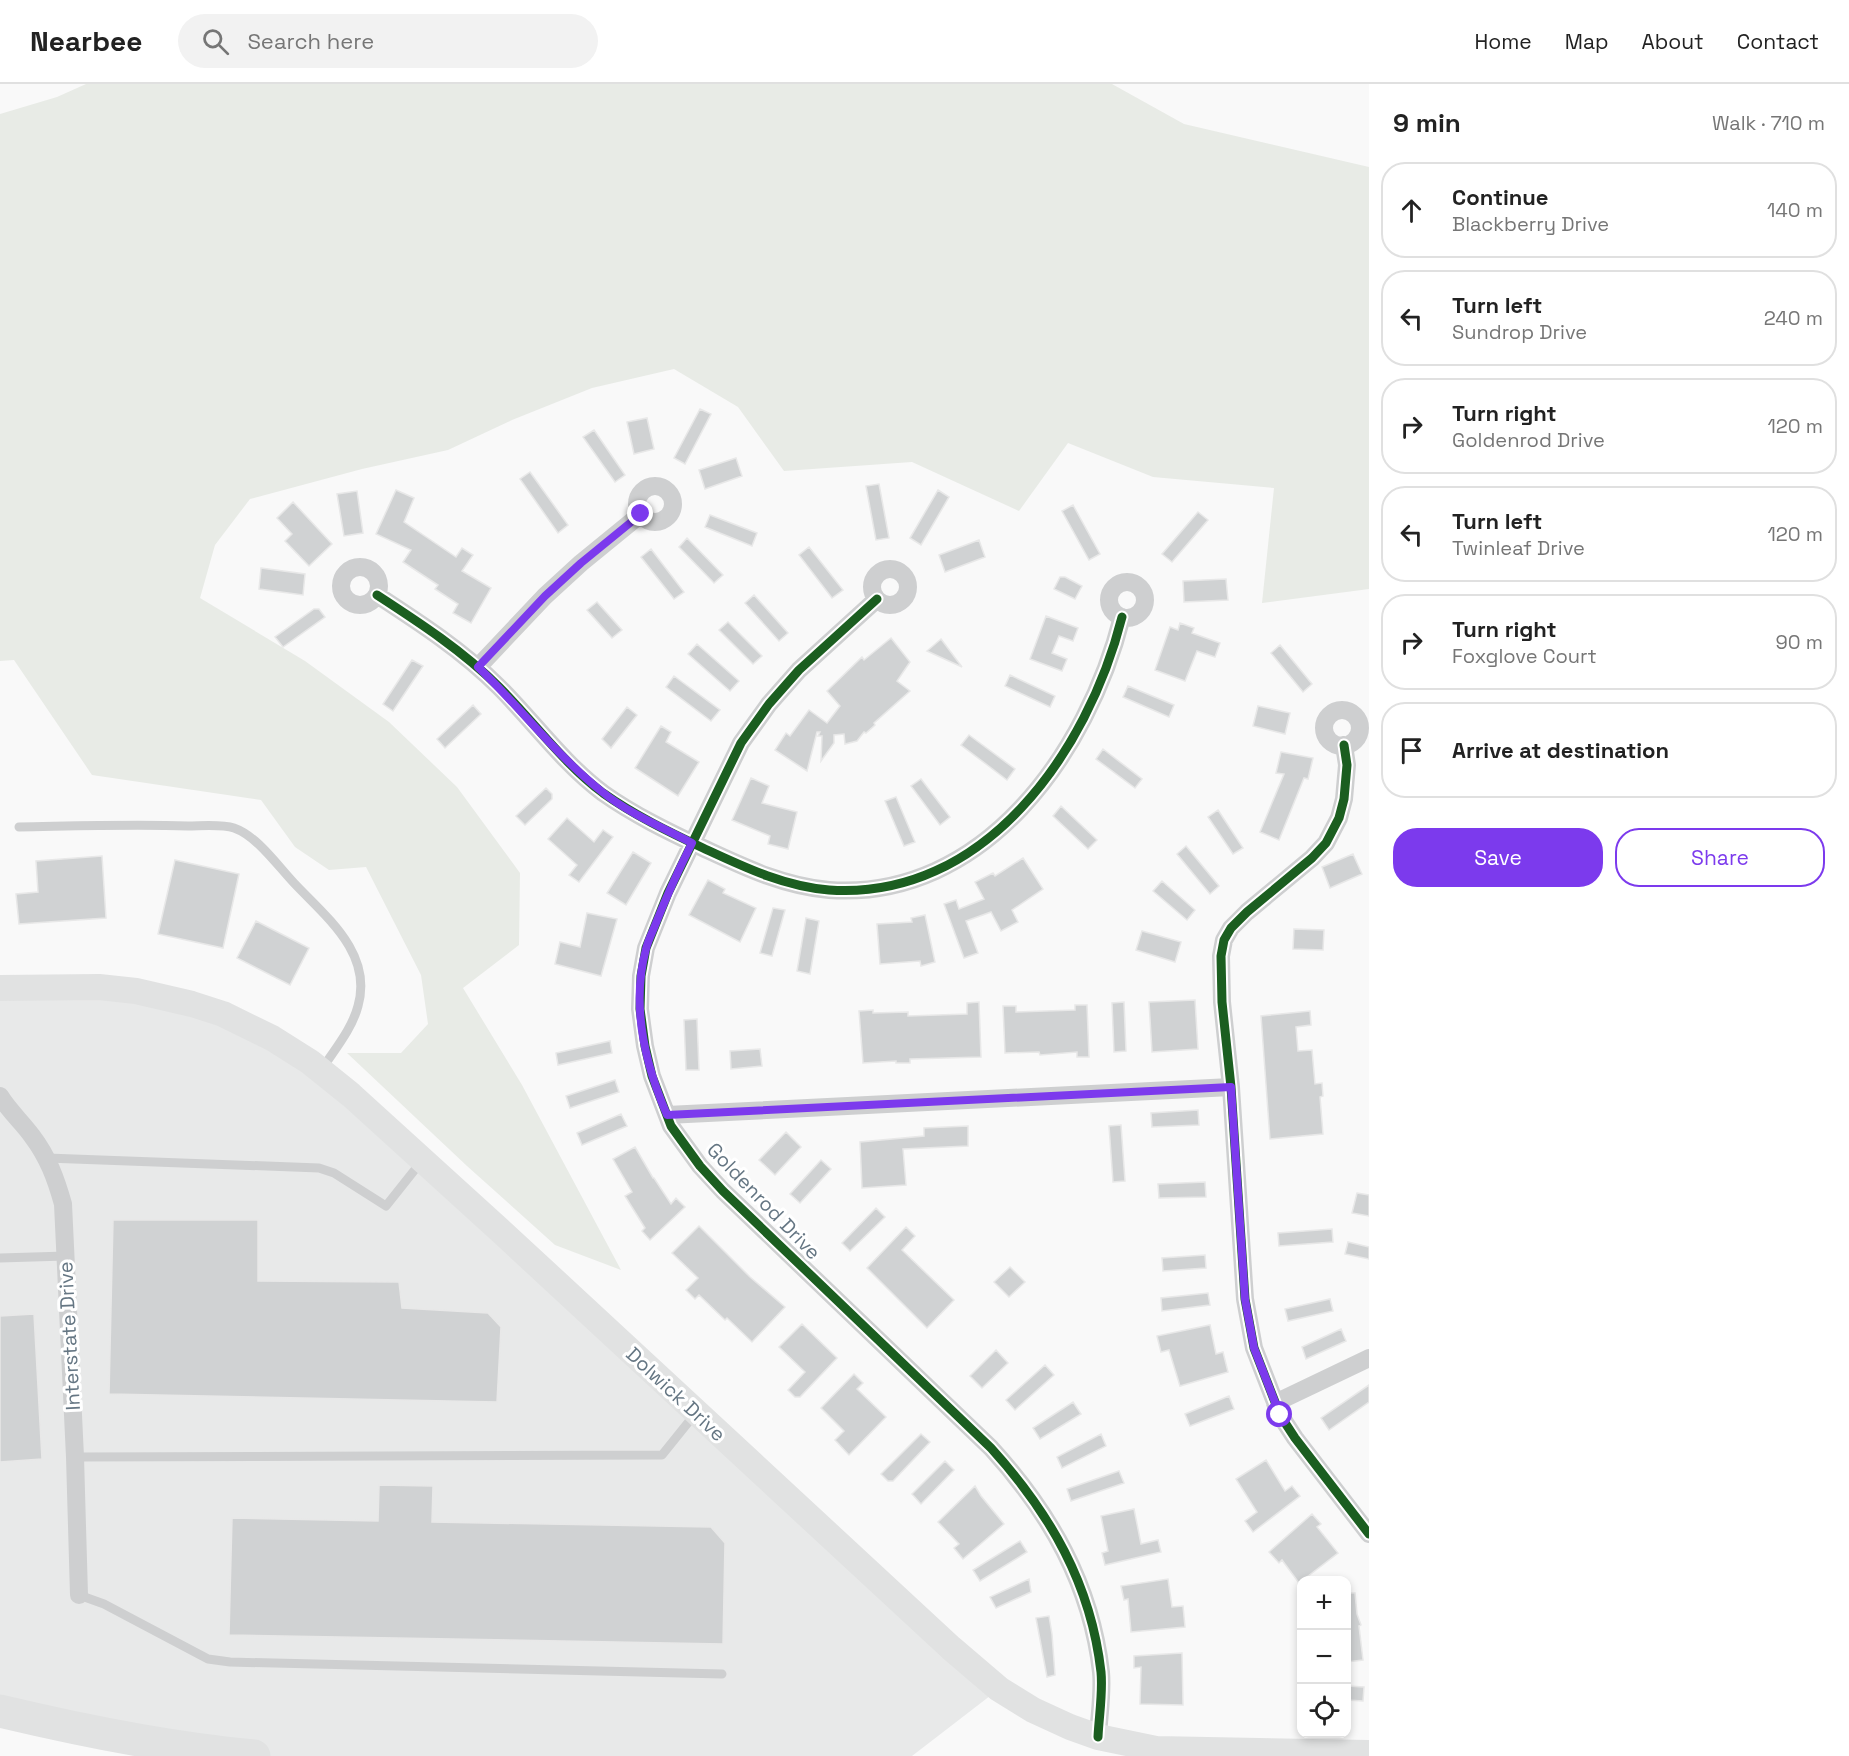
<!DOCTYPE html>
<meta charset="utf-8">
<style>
:root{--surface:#fff;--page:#f2f2f2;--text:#222;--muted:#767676;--line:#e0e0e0;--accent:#7c3aed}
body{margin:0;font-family:"Space Grotesk",sans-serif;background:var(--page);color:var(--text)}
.controls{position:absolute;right:18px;bottom:18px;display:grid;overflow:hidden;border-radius:12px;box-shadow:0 3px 9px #0003}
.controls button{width:54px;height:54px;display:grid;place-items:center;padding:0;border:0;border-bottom:2px solid var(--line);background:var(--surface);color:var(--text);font:30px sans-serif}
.stop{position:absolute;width:18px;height:18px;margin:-14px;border:4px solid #7c3aed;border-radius:50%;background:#fff}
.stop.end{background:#7c3aed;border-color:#fff;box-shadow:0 2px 6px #0008}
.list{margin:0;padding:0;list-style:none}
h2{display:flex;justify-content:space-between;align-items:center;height:78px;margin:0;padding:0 24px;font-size:26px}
h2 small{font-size:20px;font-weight:400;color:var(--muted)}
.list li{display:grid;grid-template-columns:39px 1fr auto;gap:18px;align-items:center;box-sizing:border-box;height:96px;margin:0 12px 12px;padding:0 12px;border:2px solid var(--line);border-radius:24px}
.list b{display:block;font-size:22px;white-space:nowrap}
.list p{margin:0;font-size:20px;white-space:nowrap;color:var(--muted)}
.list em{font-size:20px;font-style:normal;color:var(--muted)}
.actions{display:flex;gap:12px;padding:18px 24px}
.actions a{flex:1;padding:14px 0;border:2px solid var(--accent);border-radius:24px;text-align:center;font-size:21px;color:var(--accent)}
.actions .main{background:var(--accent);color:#fff}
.icon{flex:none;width:33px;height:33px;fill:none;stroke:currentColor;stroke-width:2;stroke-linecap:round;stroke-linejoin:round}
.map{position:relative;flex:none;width:1369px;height:1672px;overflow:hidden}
header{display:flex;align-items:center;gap:36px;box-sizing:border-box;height:84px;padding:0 30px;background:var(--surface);border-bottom:2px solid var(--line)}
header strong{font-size:28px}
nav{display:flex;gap:33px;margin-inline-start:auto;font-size:21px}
.search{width:420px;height:54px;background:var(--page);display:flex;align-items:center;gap:15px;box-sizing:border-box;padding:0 21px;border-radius:33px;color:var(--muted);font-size:22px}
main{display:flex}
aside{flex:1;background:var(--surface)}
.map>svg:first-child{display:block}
.built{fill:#e8e9e9}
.green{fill:#e8ebe6}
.building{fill:#d0d2d3;stroke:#e8e8e8;stroke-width:1.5}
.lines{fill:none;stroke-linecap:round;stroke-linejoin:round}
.lane{stroke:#cecfd0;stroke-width:9}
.street{stroke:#cecfd0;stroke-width:18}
.secondary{stroke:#e1e2e2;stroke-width:26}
.highway{stroke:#e1e2e2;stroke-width:33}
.cycleway-casing{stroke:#fff;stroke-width:13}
.cycleway{stroke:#1b5e20;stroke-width:9}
.route{stroke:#7c3aed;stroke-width:8}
.labels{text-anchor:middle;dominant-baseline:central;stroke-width:6;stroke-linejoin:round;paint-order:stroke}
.street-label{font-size:20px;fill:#657683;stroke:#fff}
</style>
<header>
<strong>Nearbee</strong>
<div class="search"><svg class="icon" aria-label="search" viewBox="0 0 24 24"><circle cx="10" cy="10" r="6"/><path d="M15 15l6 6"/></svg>Search here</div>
<nav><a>Home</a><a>Map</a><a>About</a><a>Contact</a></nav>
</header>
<main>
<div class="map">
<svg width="1369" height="1672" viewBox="0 0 1369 1672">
<rect width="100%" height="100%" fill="#f9f9f9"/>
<path class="built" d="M 99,903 L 272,954 L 999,1605 L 912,1672 L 254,1672 L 0,1627 L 0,904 Z"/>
<path class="green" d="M 86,0 L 1112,0 L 1184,40 L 1369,83 L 1369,505 L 1262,519 L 1274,404 L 1153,393 L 1068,359 L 1019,427 L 912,378 L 784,387 L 738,323 L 674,285 L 592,304 L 512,336 L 448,366 L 362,385 L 250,415 L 215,461 L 200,514 L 305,577 L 389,638 L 457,703 L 520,789 L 519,861 L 463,904 L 522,1001 L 621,1186 L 555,1161 L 467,1082 L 347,969 L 401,969 L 428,940 L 421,891 L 366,783 L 329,786 L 295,763 L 261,716 L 92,691 L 14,576 L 0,577 L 0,30 L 57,13 Z"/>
<path class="building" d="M 700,325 L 711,330 L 685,380 L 674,374 Z
M 647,334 L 654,365 L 634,370 L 627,338 Z
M 594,346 L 625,391 L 615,398 L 583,353 Z
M 736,374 L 742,392 L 705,405 L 699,386 Z
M 530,388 L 568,441 L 558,449 L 520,395 Z
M 879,400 L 889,454 L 876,456 L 866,402 Z
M 396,406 L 414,414 L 404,438 L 456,473 L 462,464 L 473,471 L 462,487 L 491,504 L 471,539 L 453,529 L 458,520 L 435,505 L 438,501 L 403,478 L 411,466 L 376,450 Z
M 938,406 L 949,413 L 921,461 L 910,454 Z
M 357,407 L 363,449 L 344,452 L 337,410 Z
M 293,418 L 332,460 L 309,482 L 285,457 L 292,450 L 277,434 Z
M 1073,421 L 1100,470 L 1089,476 L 1062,427 Z
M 1198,428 L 1208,436 L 1172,478 L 1162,470 Z
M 710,431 L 757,449 L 752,462 L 705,443 Z
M 687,454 L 723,491 L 714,499 L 679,463 Z
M 979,456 L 985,473 L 945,488 L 939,471 Z
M 809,463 L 843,506 L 832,514 L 799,471 Z
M 651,465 L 684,508 L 674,515 L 641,473 Z
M 261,484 L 305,490 L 303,511 L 259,505 Z
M 1060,493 L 1065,493 L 1082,502 L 1075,515 L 1054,505 Z
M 1226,495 L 1228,516 L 1184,518 L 1183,497 Z
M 754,511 L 788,549 L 779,557 L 745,519 Z
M 597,518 L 622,546 L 612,554 L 587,526 Z
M 314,525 L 319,525 L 325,533 L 283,563 L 275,553 Z
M 1046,532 L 1078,544 L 1073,557 L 1059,552 L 1052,569 L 1067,575 L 1062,587 L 1030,575 Z
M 728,538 L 762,572 L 753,580 L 719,546 Z
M 1180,539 L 1194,544 L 1192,549 L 1220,559 L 1215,573 L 1197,567 L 1185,597 L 1155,586 L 1170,543 L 1178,546 Z
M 891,554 L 910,578 L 897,597 L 910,607 L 874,639 L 875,641 L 866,649 L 864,648 L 857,657 L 845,660 L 844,650 L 834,651 L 834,659 L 821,677 L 822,652 L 818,652 L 820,648 L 817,648 L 807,687 L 775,666 L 786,649 L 790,652 L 809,626 L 827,639 L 840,622 L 827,607 L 862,573 L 864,576 Z
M 941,555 L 962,583 L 927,567 Z
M 697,560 L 739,597 L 730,607 L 688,570 Z
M 1280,561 L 1312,600 L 1303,608 L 1271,569 Z
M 412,576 L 423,582 L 393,627 L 383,620 Z
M 1010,591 L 1055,612 L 1050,623 L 1005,602 Z
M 674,592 L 720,626 L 711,637 L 666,603 Z
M 1128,602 L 1174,621 L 1169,633 L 1123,613 Z
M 473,621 L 481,630 L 445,664 L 437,655 Z
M 1258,622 L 1290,629 L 1285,650 L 1253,642 Z
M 627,623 L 637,631 L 611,664 L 602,655 Z
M 661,642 L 671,648 L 666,658 L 699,678 L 678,712 L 635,684 Z
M 969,651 L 1015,685 L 1007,696 L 961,661 Z
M 1103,665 L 1142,695 L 1135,704 L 1096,675 Z
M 1281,668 L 1313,674 L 1308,695 L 1304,694 L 1279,756 L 1260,748 L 1284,690 L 1276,689 Z
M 751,694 L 769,702 L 762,719 L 797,728 L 788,765 L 768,760 L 770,752 L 732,736 Z
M 921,695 L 950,733 L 940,741 L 911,702 Z
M 546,704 L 552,710 L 552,715 L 525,741 L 516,732 Z
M 896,713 L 915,758 L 904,762 L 885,717 Z
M 1061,722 L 1097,756 L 1088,765 L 1053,732 Z
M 1218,726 L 1243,764 L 1233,770 L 1208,733 Z
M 567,734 L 594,758 L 603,746 L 613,753 L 579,798 L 569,791 L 577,781 L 548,755 Z
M 1186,762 L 1219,802 L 1210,810 L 1177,770 Z
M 633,768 L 651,779 L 626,821 L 607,809 Z
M 1353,770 L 1362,790 L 1330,804 L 1322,783 Z
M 102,772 L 106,834 L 19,840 L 16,810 L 38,808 L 36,777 Z
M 1023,774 L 1043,805 L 1012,826 L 1018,838 L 1001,847 L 991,828 L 966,837 L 978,869 L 964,874 L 944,820 L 956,816 L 959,825 L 984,815 L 975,798 L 993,789 L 995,792 Z
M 175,776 L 239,790 L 223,864 L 158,850 Z
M 708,796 L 725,805 L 723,809 L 756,824 L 740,858 L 689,831 Z
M 1162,797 L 1195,826 L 1187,836 L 1153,807 Z
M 773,824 L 785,826 L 772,872 L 760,869 Z
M 587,829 L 617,835 L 601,892 L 555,880 L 560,858 L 580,863 Z
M 925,831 L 935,878 L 921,882 L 920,877 L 880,880 L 877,840 L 912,838 L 911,834 Z
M 806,834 L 819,837 L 810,890 L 797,887 Z
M 256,837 L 309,864 L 290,901 L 237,874 Z
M 1294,845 L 1324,846 L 1323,866 L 1293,865 Z
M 1142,847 L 1181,858 L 1175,878 L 1136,866 Z
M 1195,916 L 1198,965 L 1152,968 L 1149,918 Z
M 979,918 L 981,973 L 910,975 L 910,979 L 896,979 L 896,977 L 863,979 L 859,927 L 873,926 L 873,929 L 908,928 L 908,932 L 967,930 L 967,919 Z
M 1124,918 L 1126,967 L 1114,968 L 1112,919 Z
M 1075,921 L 1087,921 L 1089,973 L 1077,973 L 1077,968 L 1040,971 L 1039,968 L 1005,969 L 1003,922 L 1016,922 L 1016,928 L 1075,926 Z
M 1310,927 L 1311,941 L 1296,943 L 1298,967 L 1312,966 L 1315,1000 L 1322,999 L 1323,1012 L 1320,1013 L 1323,1050 L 1270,1055 L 1261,932 Z
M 697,935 L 699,986 L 686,986 L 684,936 Z
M 610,957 L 612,969 L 558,981 L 556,969 Z
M 760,965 L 762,982 L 731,985 L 730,967 Z
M 615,996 L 619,1008 L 570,1024 L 566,1012 Z
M 1198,1026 L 1199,1041 L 1152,1043 L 1151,1029 Z
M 621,1030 L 627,1042 L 582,1061 L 577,1049 Z
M 1121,1041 L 1125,1097 L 1113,1098 L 1109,1042 Z
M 968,1042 L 968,1062 L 903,1065 L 906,1101 L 862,1104 L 860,1058 L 924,1052 L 924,1044 Z
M 786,1048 L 801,1063 L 775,1091 L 759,1076 Z
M 635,1063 L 653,1094 L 654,1094 L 671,1120 L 676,1114 L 685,1123 L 650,1156 L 642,1147 L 645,1144 L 625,1112 L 632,1108 L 613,1075 Z
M 821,1076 L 831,1085 L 800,1119 L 790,1110 Z
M 1205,1098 L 1206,1113 L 1159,1114 L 1158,1100 Z
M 1357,1109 L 1369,1111 L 1369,1132 L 1352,1129 Z
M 876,1124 L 885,1133 L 850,1167 L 842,1159 Z
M 113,1136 L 258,1136 L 258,1197 L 399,1198 L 402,1224 L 488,1229 L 501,1243 L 497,1318 L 109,1310 Z
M 699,1142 L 750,1193 L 785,1223 L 752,1258 L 727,1234 L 725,1236 L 699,1211 L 695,1215 L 686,1206 L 698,1194 L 672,1169 Z
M 906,1143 L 915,1152 L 902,1166 L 954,1216 L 927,1244 L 867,1184 Z
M 1332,1145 L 1333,1158 L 1279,1162 L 1278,1149 Z
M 1348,1158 L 1369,1163 L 1369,1175 L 1345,1170 Z
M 1205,1171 L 1206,1184 L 1163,1187 L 1162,1174 Z
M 1010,1183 L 1025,1198 L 1009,1213 L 994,1198 Z
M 1208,1209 L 1210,1221 L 1162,1227 L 1161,1214 Z
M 1330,1215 L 1333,1227 L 1288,1237 L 1285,1225 Z
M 34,1230 L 42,1375 L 0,1378 L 0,1232 Z
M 802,1240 L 837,1274 L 800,1313 L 795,1313 L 788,1306 L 805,1288 L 779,1263 Z
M 1210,1241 L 1216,1270 L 1223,1268 L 1228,1288 L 1180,1302 L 1169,1266 L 1161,1268 L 1157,1252 Z
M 1341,1245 L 1346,1257 L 1306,1275 L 1302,1263 Z
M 996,1266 L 1008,1279 L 982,1304 L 970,1292 Z
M 1045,1281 L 1054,1291 L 1015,1326 L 1006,1316 Z
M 854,1290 L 863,1299 L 857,1305 L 886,1333 L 849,1371 L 835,1356 L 844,1347 L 821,1324 Z
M 1369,1301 L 1369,1318 L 1329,1346 L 1321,1334 Z
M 1229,1312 L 1234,1325 L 1190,1342 L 1185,1330 Z
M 1073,1318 L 1081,1330 L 1040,1355 L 1033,1344 Z
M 921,1350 L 930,1358 L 893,1397 L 888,1397 L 881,1390 Z
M 1101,1350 L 1106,1362 L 1062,1384 L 1057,1373 Z
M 1266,1376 L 1285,1407 L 1292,1402 L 1300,1412 L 1253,1448 L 1245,1437 L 1257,1428 L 1236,1395 Z
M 945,1377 L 954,1386 L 921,1420 L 912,1410 Z
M 1119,1387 L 1124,1399 L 1071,1417 L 1067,1405 Z
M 379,1401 L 433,1402 L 432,1438 L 711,1443 L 725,1459 L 723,1560 L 229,1551 L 232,1434 L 378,1437 Z
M 975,1402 L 981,1412 L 1004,1440 L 963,1475 L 954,1464 L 959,1460 L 938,1438 Z
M 1134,1425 L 1141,1460 L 1158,1456 L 1161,1468 L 1105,1481 L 1102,1469 L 1108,1467 L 1101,1432 Z
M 1312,1430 L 1321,1440 L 1317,1443 L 1338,1469 L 1299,1499 L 1282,1476 L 1279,1479 L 1269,1468 Z
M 1020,1457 L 1027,1468 L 980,1497 L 973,1486 Z
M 1029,1495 L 1031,1508 L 996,1524 L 990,1513 Z
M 1168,1495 L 1172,1523 L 1183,1522 L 1185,1543 L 1131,1548 L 1128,1515 L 1124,1516 L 1121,1502 Z
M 1347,1509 L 1355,1509 L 1357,1530 L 1361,1541 L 1359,1542 L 1363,1576 L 1347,1578 Z
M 1049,1532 L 1052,1550 L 1055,1591 L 1047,1593 L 1036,1534 Z
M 1182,1569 L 1183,1621 L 1140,1620 L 1141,1583 L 1134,1584 L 1134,1572 Z
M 1347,1602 L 1364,1603 L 1363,1617 L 1347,1616 Z"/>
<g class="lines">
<path class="lane" d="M 19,743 C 76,742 132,740 188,742 C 201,742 222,740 234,744 C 257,752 277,781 294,799 C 326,833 373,869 358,922 C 352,945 335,965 322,985
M 47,1074 L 319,1084 L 334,1089 L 386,1122 L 421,1078
M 0,1174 L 66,1172
M 75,1373 L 662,1371 L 695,1330
M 79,1511 L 104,1520 L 208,1575 L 230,1578 L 722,1590"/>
<path class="street" d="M637 420a18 18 0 1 1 36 0a18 18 0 1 1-36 0Z
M341 502a19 19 0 1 1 38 0a19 19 0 1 1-38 0Z
M872 503a18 18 0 1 1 36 0a18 18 0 1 1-36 0Z
M1109 516a18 18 0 1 1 36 0a18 18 0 1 1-36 0Z
M 377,511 C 420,539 463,567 499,603 C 534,638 563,679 603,709 C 634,731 669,748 703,764 C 744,783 783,802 829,806 C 984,817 1088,668 1122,533
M 877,515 L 799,586 L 769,620 L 741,659 L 668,809 L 646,864 L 641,892 L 640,925 L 645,962 L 652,992 L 671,1042 L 700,1082 L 723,1107 L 991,1364 C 1050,1429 1091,1500 1101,1588 C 1103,1609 1099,1632 1098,1653
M 478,583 L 545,512 L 581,479 L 641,430
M1324 644a18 18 0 1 1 36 0a18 18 0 1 1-36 0Z
M 1344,661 L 1347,681 L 1344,715 L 1339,734 L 1326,759 L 1312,774 L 1247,828 L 1231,844 L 1224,856 L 1221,872 L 1222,918 L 1231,1003 L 1245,1215 L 1254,1264 L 1280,1331 L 1295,1354 L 1369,1450
M 0,1012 C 9,1027 22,1038 32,1052 C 48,1073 56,1095 63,1120 L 75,1373 L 79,1511
M 667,1031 L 1231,1003
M 1275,1319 L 1369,1274"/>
<path class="secondary" d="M 0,904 L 99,903 L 136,907 L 192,920 L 223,930 L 272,954 L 310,978 L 351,1011 L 505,1151 L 951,1564 L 999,1605 L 1033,1626 L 1070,1643 L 1098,1653 L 1156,1665 L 1369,1669"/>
<path class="highway" d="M 0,1627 C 84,1647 168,1664 254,1672"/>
<defs>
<path id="cycleway" d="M 377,511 C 420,539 463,567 499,603 C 534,638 563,679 603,709 C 634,731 669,748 703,764 C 744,783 783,802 829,806 C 984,817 1088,668 1122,533
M 877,515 L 799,586 L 769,620 L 741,659 L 668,809 L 646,864 L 641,892 L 640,925 L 645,962 L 652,992 L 671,1042 L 700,1082 L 723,1107 L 991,1364 C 1050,1429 1091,1500 1101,1588 C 1103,1609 1099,1632 1098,1653
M 1344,661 L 1347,681 L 1344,715 L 1339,734 L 1326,759 L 1312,774 L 1247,828 L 1231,844 L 1224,856 L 1221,872 L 1222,918 L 1231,1003 L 1245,1215 L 1254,1264 L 1280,1331 L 1295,1354 L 1369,1450"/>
</defs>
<use href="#cycleway" class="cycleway-casing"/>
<use href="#cycleway" class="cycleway"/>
</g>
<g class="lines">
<path class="route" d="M 641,430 L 581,479 L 545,512 L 478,583 C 520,623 555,670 601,707 C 628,729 661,743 692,759 C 679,785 667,811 656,839 C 653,847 648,856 646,865 C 631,920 645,980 667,1031 L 1231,1003 L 1245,1215 L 1254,1264 L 1280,1331"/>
</g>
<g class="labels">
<g class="street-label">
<text transform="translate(764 1117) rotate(46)">Goldenrod Drive</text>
<text transform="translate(69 1252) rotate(-93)">Interstate Drive</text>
<text transform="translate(676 1310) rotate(43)">Dolwick Drive</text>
</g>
</g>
</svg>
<div class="controls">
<button>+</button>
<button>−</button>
<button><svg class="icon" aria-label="locate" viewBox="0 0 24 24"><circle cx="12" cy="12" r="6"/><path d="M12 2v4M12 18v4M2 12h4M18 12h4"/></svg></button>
</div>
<div class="stop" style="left:1280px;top:1331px"></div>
<div class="stop end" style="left:641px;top:430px"></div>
</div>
<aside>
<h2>9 min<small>Walk · 710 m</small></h2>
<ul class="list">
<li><svg class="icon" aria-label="ahead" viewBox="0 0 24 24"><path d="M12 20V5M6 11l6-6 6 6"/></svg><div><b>Continue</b><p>Blackberry Drive</p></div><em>140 m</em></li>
<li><svg class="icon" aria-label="left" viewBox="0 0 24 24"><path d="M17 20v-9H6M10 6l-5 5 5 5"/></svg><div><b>Turn left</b><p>Sundrop Drive</p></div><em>240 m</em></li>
<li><svg class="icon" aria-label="right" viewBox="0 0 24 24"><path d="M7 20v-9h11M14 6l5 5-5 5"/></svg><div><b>Turn right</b><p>Goldenrod Drive</p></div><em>120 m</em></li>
<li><svg class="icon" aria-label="left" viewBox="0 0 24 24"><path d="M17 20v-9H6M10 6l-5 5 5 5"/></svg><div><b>Turn left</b><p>Twinleaf Drive</p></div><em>120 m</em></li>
<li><svg class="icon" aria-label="right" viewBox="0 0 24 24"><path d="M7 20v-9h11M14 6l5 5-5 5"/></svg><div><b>Turn right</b><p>Foxglove Court</p></div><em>90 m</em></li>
<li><svg class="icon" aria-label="arrive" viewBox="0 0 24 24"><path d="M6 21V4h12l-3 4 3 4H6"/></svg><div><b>Arrive at destination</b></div></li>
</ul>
<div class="actions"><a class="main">Save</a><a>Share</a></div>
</aside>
</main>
